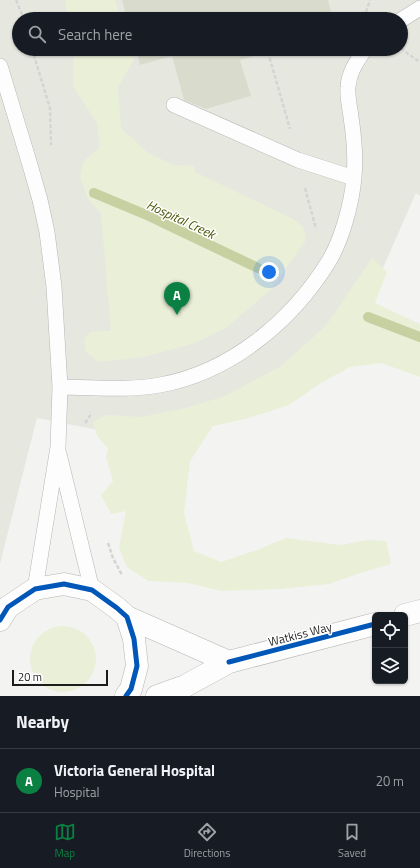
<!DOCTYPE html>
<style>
:root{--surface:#171b24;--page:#242831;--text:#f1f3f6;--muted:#9ea1a6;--line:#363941;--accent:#0b8043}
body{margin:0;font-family:"Titillium Web",sans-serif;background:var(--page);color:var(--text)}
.controls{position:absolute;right:12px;bottom:12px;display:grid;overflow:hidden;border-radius:6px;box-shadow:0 1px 3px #0004}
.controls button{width:36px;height:36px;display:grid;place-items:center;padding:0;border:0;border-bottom:1px solid var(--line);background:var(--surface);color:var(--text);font:20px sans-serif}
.scale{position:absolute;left:12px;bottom:10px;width:96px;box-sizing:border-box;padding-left:4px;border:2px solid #1c1c1b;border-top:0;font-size:11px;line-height:14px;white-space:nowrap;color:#1c1c1b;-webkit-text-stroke:3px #fff;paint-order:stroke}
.you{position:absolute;left:269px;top:272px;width:14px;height:14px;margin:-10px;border:3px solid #fff;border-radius:50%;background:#1a73e8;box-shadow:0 0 0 6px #1a73e833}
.badge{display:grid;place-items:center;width:26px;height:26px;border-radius:50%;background:var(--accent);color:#fff;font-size:13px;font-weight:700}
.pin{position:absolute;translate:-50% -33px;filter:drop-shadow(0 1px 2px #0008)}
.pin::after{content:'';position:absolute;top:21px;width:14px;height:12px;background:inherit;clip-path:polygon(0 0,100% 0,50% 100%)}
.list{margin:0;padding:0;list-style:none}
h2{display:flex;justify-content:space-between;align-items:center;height:52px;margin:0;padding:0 16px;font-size:17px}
h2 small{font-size:13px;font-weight:400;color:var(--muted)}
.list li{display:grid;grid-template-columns:26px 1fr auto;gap:12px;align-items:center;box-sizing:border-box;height:64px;padding:0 16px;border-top:1px solid var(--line)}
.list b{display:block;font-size:15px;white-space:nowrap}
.list p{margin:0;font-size:13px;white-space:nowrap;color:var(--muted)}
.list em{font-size:13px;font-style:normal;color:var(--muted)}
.icon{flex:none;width:22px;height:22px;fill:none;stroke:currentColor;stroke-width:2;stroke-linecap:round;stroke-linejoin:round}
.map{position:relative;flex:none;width:420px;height:696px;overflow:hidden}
.search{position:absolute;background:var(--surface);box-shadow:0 1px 3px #0004;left:12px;right:12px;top:12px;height:44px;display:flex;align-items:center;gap:10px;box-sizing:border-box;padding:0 14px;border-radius:22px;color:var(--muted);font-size:15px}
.sheet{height:116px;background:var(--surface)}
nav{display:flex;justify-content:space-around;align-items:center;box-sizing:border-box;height:56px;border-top:1px solid var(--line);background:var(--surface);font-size:11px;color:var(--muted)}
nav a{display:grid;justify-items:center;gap:2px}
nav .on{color:var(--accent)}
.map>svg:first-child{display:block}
.built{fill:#e6e8e0;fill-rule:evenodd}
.green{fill:#eaefd8}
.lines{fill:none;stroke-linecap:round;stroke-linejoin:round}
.stream{stroke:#c6d0a0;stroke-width:10}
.building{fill:#d9dccd}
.service-casing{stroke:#b5b6b4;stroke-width:16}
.tertiary-casing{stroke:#b5b6b4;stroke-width:23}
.path{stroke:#d4d5d3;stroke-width:2.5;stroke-dasharray:4 2;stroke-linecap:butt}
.service{stroke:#fdfdfd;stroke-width:15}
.tertiary{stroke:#fdfdfd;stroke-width:22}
.cycleway-casing{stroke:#fff;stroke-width:8}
.cycleway{stroke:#0057b8;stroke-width:5}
.labels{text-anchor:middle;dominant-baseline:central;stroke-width:3;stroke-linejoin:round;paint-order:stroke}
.street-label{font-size:12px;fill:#1c1c1b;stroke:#fff}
.water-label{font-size:13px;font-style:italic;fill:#4a5402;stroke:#fff}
</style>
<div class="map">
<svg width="420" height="696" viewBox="0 0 420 696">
<rect width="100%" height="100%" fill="#f3f4f1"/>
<path class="built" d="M 0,0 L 420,0 L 420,196 L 416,193 L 380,275 L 247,400 L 113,433 L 37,418 L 0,564 ZM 19,19 L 401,19 L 401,49 L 19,49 Z"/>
<path class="green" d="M 65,0 L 115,0 L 121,19 L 68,19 Z
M 74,49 L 130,49 L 134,59 L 118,87 L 121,128 L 148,153 L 174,165 L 194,166 L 195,172 L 293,219 L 304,228 L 306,240 L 271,289 L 227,327 L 195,343 L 144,357 L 99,362 L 86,352 L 84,339 L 91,332 L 111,331 L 101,213 L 88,199 L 80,177 L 83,162 L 100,147 L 97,123 L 73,86 Z
M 372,258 L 387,272 L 375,303 L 420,324 L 420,377 L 381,363 L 350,367 L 321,383 L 289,405 L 245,419 L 213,426 L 190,461 L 184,513 L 194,551 L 221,562 L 257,550 L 286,538 L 341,545 L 367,540 L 386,541 L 391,564 L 360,573 L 329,584 L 280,589 L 221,591 L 188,583 L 148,581 L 127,567 L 119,548 L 126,511 L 111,514 L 101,495 L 113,481 L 106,457 L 108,448 L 97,436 L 93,422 L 106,415 L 141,417 L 186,408 L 225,396 L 281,366 L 326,326 Z
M30 659a33 33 0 1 1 66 0a33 33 0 1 1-66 0Z"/>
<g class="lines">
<path class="stream" d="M 94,193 L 149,216 L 258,268
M 368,317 L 420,337"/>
</g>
<path class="building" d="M 122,0 L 328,0 L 333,19 L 127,19 Z
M 136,49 L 280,49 L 240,60 L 251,96 L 206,109 L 184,100 L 172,56 L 140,65 Z"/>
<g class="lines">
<defs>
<path id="service" d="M 401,20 L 420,8
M 0,66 L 30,165 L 40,200 L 47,232 L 54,287 L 60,387 L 58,447 L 35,589
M 174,105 L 298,160 L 354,178
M 60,387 C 93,387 127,391 160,385 C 231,372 292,321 329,261 C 342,239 352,203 354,177 C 356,157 354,137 351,117 C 350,108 347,96 348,87 C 349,72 357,61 365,49
M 59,454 L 92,590"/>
<path id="tertiary" d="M 405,615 L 420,611
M 127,617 L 229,662
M 0,620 L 8,607 L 35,589 L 64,584 L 92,590 L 117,608 L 127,617 L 134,639 L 137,666 L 131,689 L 126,696
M 157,696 L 185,686 L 229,662 L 375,624"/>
</defs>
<use href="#service" class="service-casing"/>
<use href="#tertiary" class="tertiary-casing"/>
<path class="path" d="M 16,0 L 24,19
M 366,12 L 370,0
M 344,19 L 366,12 L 372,19
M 401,48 L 408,54 L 420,62
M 32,49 L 50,108 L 51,145
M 268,52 L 290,129
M 305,188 L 316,229
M 85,423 L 90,416 L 90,412
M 108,543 L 113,558 L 122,575"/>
<use href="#service" class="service"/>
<use href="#tertiary" class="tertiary"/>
<defs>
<path id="cycleway" d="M 0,620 L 8,607 L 35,589 L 64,584 L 92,590 L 117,608 L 127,617 L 134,639 L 137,666 L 131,689 L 126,696
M 229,662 L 375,624"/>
</defs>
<use href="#cycleway" class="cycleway-casing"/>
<use href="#cycleway" class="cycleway"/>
</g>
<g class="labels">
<g class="street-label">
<text transform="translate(300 634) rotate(-14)">Watkiss Way</text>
</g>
<g class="water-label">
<text transform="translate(181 219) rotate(25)">Hospital Creek</text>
</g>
</g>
</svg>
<div class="controls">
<button><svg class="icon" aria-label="locate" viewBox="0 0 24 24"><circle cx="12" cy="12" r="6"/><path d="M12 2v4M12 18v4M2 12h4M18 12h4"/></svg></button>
<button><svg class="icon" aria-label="layers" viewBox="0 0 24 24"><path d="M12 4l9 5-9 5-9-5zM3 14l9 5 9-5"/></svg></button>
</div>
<div class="scale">20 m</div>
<div class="you"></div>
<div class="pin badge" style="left:177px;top:315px">A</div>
<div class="search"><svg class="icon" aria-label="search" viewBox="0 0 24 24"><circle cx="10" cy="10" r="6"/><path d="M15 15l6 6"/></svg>Search here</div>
</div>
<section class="sheet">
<h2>Nearby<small></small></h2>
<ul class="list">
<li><span class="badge">A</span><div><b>Victoria General Hospital</b><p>Hospital</p></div><em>20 m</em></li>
</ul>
</section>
<nav>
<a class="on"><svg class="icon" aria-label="map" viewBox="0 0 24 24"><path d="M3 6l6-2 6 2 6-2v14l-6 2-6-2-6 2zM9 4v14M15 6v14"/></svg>Map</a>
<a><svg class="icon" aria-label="directions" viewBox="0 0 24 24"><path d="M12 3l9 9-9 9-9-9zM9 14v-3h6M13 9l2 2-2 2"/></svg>Directions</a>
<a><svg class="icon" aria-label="saved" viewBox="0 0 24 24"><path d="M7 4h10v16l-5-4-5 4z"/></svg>Saved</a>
</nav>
